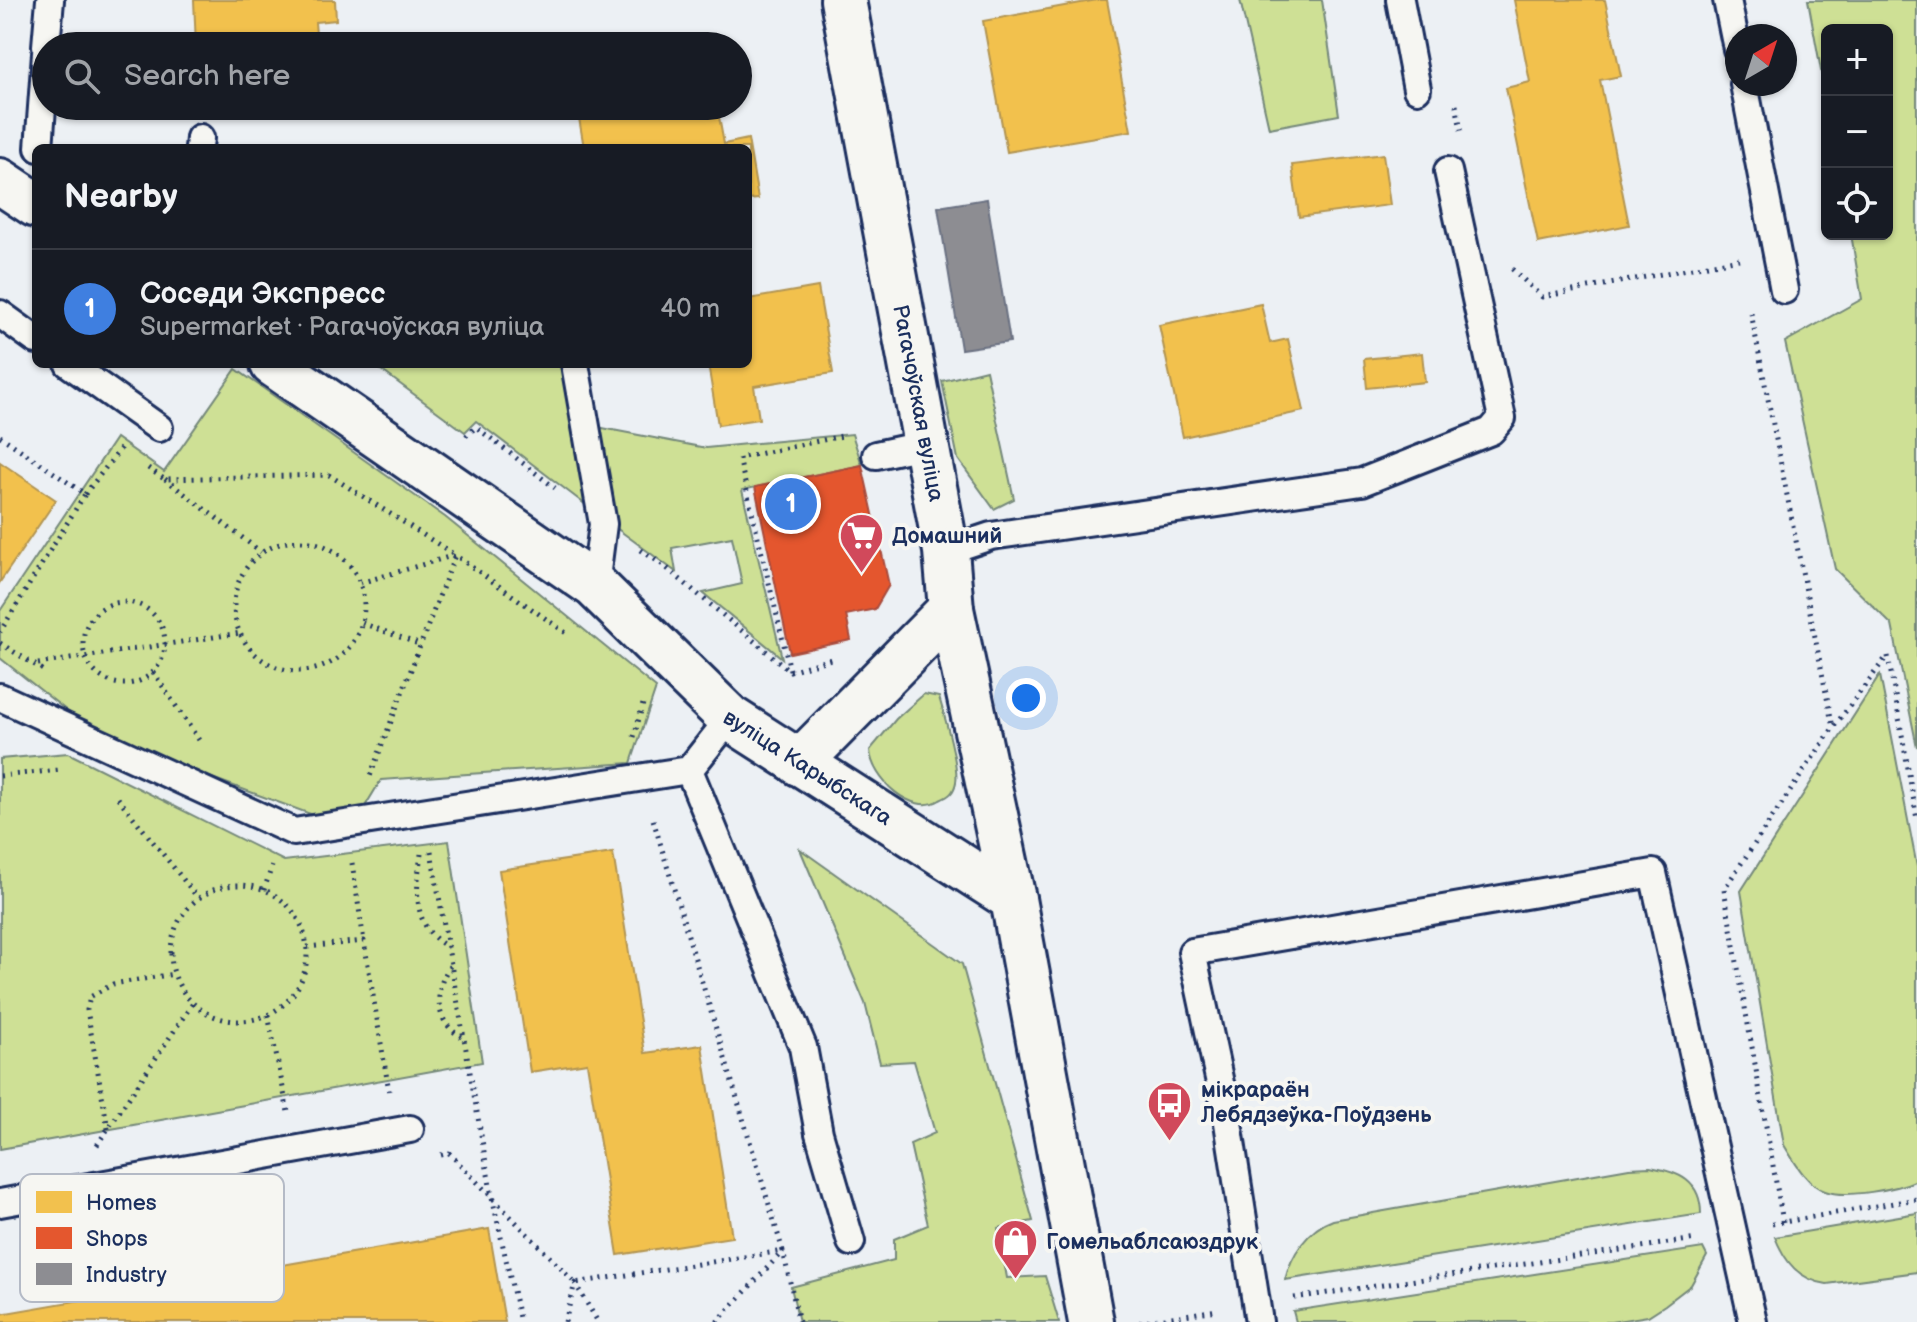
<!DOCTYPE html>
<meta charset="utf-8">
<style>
:root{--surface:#171b24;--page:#20242c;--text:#f1f3f6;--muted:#9ea1a6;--line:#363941;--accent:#d93025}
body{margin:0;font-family:"Balsamiq Sans",sans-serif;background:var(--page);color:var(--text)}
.controls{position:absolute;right:24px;top:24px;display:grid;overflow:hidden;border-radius:12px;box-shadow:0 2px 6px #0004}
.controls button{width:72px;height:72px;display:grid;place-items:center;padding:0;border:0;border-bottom:2px solid var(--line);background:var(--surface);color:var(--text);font:40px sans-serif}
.compass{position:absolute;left:1725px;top:24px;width:72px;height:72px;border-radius:50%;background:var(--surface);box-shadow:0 2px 6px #0004;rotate:39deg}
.you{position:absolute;left:1026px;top:698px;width:28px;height:28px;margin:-20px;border:6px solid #fff;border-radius:50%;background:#1a73e8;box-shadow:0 0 0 12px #1a73e833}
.badge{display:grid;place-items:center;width:52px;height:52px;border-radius:50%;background:var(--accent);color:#fff;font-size:26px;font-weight:700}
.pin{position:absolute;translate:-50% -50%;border:4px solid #fff;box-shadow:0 2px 8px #0006}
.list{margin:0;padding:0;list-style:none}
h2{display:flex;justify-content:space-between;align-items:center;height:104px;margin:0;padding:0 32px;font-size:34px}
h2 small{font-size:26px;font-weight:400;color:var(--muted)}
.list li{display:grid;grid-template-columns:52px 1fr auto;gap:24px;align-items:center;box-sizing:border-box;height:120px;padding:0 32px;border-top:2px solid var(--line)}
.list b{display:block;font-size:30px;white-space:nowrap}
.list p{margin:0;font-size:26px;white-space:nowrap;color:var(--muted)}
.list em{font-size:26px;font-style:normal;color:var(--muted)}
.icon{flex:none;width:44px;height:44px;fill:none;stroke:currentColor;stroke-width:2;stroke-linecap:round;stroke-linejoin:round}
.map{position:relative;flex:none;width:1917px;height:1322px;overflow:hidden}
.search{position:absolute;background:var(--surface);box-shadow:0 2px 6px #0004;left:32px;top:32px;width:720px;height:88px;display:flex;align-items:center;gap:20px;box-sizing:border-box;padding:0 28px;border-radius:44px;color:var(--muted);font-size:30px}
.panel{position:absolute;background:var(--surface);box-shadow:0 2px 6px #0004;left:32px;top:144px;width:720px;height:224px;border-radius:12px}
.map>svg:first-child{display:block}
.green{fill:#cee095;stroke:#74887a;stroke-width:2}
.homes{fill:#f2c14e;stroke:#b29553;stroke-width:2}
.shops{fill:#e4572e;stroke:#a84b3c;stroke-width:2}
.industry{fill:#8d8d92;stroke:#6b7182;stroke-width:2}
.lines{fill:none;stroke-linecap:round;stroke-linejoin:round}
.lane-casing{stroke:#1b2f5e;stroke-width:32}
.street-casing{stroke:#1b2f5e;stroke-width:50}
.path{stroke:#1b2f5e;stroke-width:5;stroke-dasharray:2 6;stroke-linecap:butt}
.lane{stroke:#f6f6f2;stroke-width:26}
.street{stroke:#f6f6f2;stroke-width:44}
.labels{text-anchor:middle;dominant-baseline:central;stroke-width:8;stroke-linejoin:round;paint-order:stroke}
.street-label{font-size:22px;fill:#1b2f5e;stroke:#f6f6f2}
.poi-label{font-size:22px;font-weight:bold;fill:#1b2f5e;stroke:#f6f6f2;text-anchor:start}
.key{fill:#f6f6f2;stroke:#b4bac6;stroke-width:2}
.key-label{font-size:22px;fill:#1b2f5e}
</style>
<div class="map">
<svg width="1917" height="1322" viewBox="0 0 1917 1322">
<rect width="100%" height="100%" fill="#ecf0f4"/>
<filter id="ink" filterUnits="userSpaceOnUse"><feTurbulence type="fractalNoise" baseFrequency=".0125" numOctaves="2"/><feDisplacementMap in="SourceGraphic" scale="16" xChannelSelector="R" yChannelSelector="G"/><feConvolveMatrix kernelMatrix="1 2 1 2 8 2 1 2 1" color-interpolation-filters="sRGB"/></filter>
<g filter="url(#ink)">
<path class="green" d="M 1240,0 L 1322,0 L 1339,115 L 1269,128 Z
M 1808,0 L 1917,0 L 1917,747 L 1892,625 L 1835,569 L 1785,342 L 1862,299 L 1851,234 L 1887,234 L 1887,30 L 1827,30 L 1827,103 Z
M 373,364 L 569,364 L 595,512 L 476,421 L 465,432 Z
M 236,369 L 445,517 L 656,688 L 631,763 L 381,780 L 364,808 L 313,815 L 100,737 L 0,658 L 0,611 L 116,438 L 164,472 Z
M 986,370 L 1014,499 L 994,509 L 958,459 L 942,381 Z
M 592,426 L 706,448 L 852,434 L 862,465 L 742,490 L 782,658 L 703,593 L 742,584 L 732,537 L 672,548 L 676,572 L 608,522 Z
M 1880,675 L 1917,867 L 1917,1180 C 1898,1189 1845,1199 1825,1191 C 1806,1184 1794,1161 1784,1145 L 1741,891 Z
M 924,694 L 939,697 C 944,714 959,767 956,782 C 954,793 949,796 940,800 C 912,817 871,778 870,750 L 896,719 Z
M 68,753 L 284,861 L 449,841 L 482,1062 L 0,1149 L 0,759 Z
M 800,849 L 962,964 L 1033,1221 L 998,1228 L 1007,1278 L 1045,1276 L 1059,1322 L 799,1322 L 791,1287 L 894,1260 L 894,1239 L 928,1225 L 910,1144 L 935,1133 L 914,1061 L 880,1063 L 865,1003 Z
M 1650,1167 C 1679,1172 1701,1181 1701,1214 L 1285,1280 C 1291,1255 1308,1229 1333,1220 L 1629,1168 Z
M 1917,1213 L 1917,1272 L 1827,1284 C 1799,1280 1785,1262 1775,1237 Z
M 1703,1248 L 1707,1256 L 1691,1285 L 1665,1305 L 1648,1316 L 1611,1322 L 1296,1322 L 1293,1311 Z"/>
<path class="homes" d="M 194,0 L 335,0 L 336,20 L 315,22 L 317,46 L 196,46 Z
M 1097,0 L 1107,0 L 1131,131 L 1007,152 L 983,21 Z
M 1514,0 L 1605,0 L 1621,76 L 1600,80 L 1629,225 L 1538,243 L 1506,88 L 1530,82 Z
M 200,106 L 320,106 L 321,107 L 201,114 Z
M 577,106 L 717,106 L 724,144 L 748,139 L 758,199 L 748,200 L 748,148 L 584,148 Z
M 1383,154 L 1390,205 L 1299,217 L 1292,165 Z
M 818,287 L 833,373 L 754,386 L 759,419 L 718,425 L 708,364 L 748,364 L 748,299 Z
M 1261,304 L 1270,343 L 1288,339 L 1304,411 L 1183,437 L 1159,325 Z
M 1422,353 L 1425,382 L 1367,388 L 1364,359 Z
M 0,462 L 56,500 L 0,582 Z
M 613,853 L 645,1053 L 702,1045 L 732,1237 L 618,1255 L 587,1063 L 530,1072 L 499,870 Z
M 489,1229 L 505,1322 L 0,1322 L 0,1314 Z"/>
<path class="shops" d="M 862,465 L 889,585 L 875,609 L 846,615 L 851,640 L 790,653 L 755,487 Z"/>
<path class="industry" d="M 987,199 L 1010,342 L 961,349 L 938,207 Z"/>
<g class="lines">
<defs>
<path id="lane" d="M 1400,0 L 1417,89
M 1727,0 L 1737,49
M 46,46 L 50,0
M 1744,84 L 1784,290
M 39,148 L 46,53
M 199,148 L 200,138
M 0,314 L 36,340
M 69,364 L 159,428
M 575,364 L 603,524 L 595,586
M 876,455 L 927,444
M 946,551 L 991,536 L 1362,482 L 1491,431 L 1502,418 L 1448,171
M 0,697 L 294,832 L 689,770 L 730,718
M 689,770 L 803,1047 L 819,1133 L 851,1242
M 0,1203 L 410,1129
M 1259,1322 L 1227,1116 L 1192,952 L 1653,873 L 1753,1322"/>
<g id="street">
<path id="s1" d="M 843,0 L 946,551 L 951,609 L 1013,899"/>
<path d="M 0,181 L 36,205"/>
<path id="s2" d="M 273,364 L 595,586 L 730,718 L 1013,899 L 1091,1322"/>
<path d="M 799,763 L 951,609"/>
</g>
</defs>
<use href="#lane" class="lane-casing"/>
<use href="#street" class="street-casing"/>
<path class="path" d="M 1456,105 L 1462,134
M 1512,269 L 1542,297 L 1739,259
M 1751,313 L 1833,728
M 0,436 L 85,494 L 0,632
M 466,436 L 476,427 L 555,488
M 148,468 L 164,479 L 329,475 L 455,555 L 369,779
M 165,479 L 261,552
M 85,494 L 121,448
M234 606a65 65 0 1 1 130 0a65 65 0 1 1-130 0Z
M 641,550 L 663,565 L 790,671 L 831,659
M 459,558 L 569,635
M 360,583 L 455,555
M83 643a41 41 0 1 1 82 0a41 41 0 1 1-82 0Z
M 362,623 L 421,645
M 0,643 L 43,670
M 1888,656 L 1917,819
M 38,664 L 240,633
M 790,670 L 739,458 L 842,436
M 153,672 L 201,743
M 634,737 L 644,700
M 0,776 L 59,770
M 118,798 L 198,898
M 431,851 L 492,1197 L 520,1322
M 421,854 C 416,889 411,927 448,947
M 352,863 L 364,941
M171 953a68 68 0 1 1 136 0a68 68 0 1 1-136 0Z
M 264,890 L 272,866
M 307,947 L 364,941 L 389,1091
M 450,966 C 433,990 434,1024 464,1038
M 268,1015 L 288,1112
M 108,1129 L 87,1010 L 90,997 L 113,984 L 174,974
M 97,1145 L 193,1003
M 441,1155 L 449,1153 L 575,1283 L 783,1251 L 652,816
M 1783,1222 L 1724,889 L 1833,728 L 1888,655
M 1772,1224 L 1917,1199
M 1294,1298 L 1696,1239
M 565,1322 L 575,1283 L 598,1322
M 717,1322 L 783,1251 L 799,1322
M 1140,1322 L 1217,1310"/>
<use href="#lane" class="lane"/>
<use href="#street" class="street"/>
</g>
</g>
<defs>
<symbol id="supermarket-pin" viewBox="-11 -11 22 30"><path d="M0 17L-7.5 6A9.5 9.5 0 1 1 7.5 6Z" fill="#d1495b" stroke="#f6f6f2"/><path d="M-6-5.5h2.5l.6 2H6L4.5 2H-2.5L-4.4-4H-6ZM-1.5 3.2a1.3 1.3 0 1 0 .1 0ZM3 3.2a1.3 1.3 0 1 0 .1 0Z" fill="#fff"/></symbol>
<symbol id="bus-pin" viewBox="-11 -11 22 30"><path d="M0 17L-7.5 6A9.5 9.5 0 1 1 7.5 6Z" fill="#d1495b" stroke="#f6f6f2"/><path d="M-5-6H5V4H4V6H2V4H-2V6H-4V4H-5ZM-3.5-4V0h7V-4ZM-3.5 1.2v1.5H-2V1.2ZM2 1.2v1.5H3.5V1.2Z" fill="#fff"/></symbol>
<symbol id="shop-pin" viewBox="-11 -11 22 30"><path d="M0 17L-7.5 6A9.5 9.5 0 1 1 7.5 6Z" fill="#d1495b" stroke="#f6f6f2"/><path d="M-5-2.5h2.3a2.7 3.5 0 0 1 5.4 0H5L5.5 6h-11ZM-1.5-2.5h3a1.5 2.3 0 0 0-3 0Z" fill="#fff"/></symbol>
</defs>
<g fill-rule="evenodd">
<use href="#supermarket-pin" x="836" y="510" width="51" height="69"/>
<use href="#bus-pin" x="1144" y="1078" width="51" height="69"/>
<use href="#shop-pin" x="990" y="1216" width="51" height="69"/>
</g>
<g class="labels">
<g class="street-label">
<text stroke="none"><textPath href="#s1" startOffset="410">Рагачоўская вуліца</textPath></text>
<text stroke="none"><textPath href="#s2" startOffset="672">вуліца Карыбскага</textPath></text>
</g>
<g class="poi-label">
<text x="892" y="536">Домашний</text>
<text x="1201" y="1090">мікрараён<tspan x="1201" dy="25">Лебядзеўка-Поўдзень</tspan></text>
<text x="1046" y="1242">Гомельаблсаюздрук</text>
</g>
</g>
<rect x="20" y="1174" width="264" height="128" rx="12" class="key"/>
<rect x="36" y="1191" width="36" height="22" fill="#f2c14e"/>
<rect x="36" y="1227" width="36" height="22" fill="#e4572e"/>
<rect x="36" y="1263" width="36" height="22" fill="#8d8d92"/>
<g class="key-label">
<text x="86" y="1210">Homes</text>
<text x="86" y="1246">Shops</text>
<text x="86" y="1282">Industry</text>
</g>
</svg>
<div class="controls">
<button>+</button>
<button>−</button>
<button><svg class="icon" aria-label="locate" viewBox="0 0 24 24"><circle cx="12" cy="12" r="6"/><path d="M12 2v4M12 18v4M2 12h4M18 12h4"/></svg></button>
</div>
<svg class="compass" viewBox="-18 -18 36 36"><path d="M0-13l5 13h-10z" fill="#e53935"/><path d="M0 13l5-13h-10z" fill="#9ea1a6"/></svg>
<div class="you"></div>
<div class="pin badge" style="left:791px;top:504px;background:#3f7fe0">1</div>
<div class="search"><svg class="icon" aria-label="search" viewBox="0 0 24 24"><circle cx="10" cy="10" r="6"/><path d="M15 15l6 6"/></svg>Search here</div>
<section class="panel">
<h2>Nearby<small></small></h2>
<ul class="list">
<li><span class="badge" style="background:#3f7fe0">1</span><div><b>Соседи Экспресс</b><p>Supermarket · Рагачоўская вуліца</p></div><em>40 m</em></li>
</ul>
</section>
</div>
